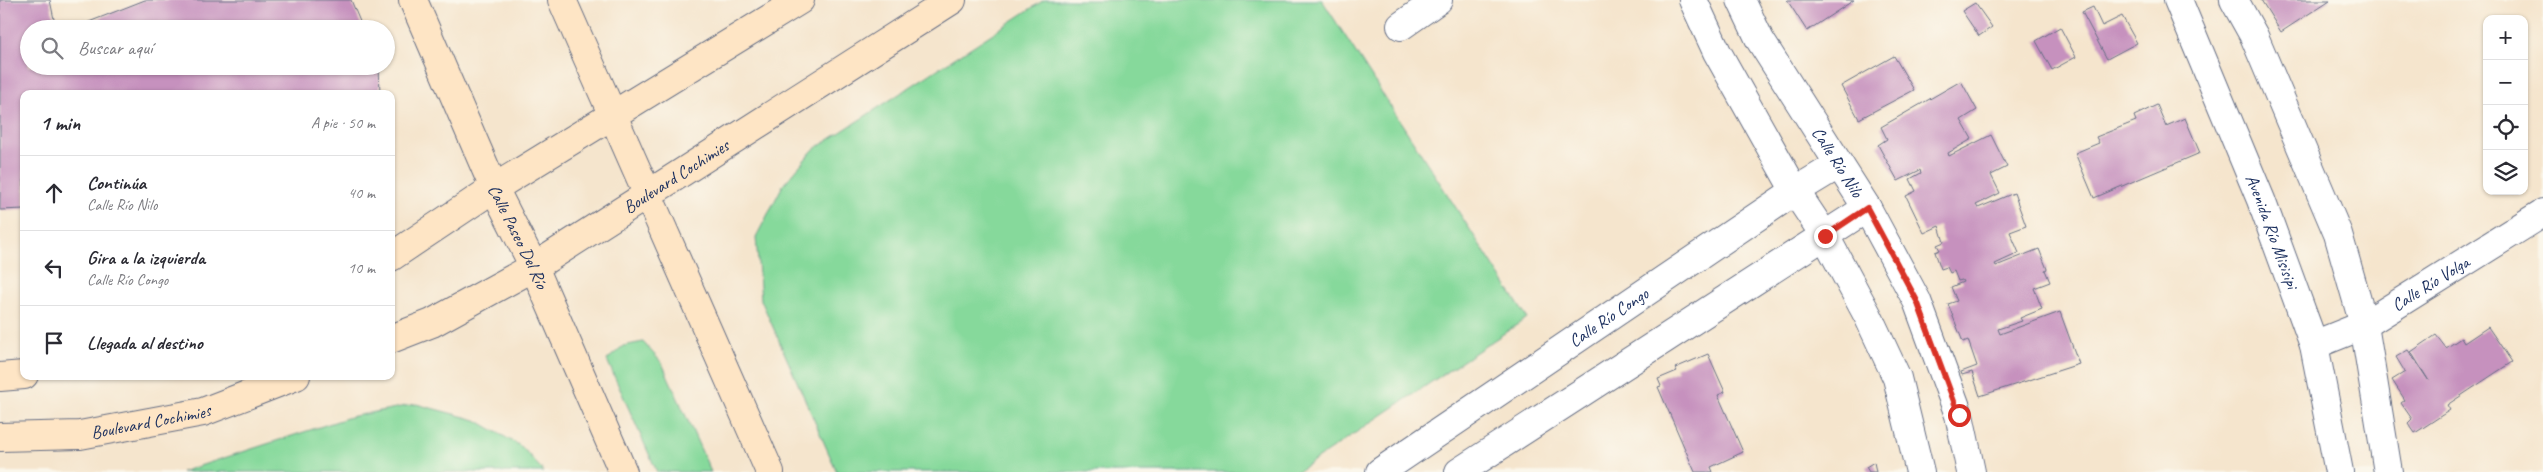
<!DOCTYPE html>
<html lang="es">
<meta charset="utf-8">
<style>
:root{--surface:#fff;--page:#f2f2f3;--text:#2b2b33;--muted:#7c7c81;--line:#e1e1e2}
body{margin:0;font-family:Caveat,sans-serif;background:var(--page);color:var(--text)}
.controls{position:absolute;right:15px;top:15px;display:grid;overflow:hidden;border-radius:10px;box-shadow:0 1px 4px #0004}
.controls button{width:45px;height:45px;display:grid;place-items:center;padding:0;border:0;border-bottom:1px solid var(--line);background:var(--surface);color:var(--text);font:25px sans-serif}
.stop{position:absolute;width:15px;height:15px;margin:-11px;border:4px solid #d93025;border-radius:50%;background:#fff}
.stop.end{background:#d93025;border-color:#fff;box-shadow:0 1px 5px #0008}
.list{margin:0;padding:0;list-style:none}
h2{display:flex;justify-content:space-between;align-items:center;height:65px;margin:0;padding:0 20px;font-size:21px}
h2 small{font-size:16px;font-weight:400;color:var(--muted)}
.list li{display:grid;grid-template-columns:32px 1fr auto;gap:15px;align-items:center;box-sizing:border-box;height:75px;padding:0 20px;border-top:1px solid var(--line)}
.list b{display:block;font-size:19px;white-space:nowrap}
.list p{margin:0;font-size:16px;white-space:nowrap;color:var(--muted)}
.list em{font-size:16px;font-style:normal;color:var(--muted)}
.icon{flex:none;width:28px;height:28px;fill:none;stroke:currentColor;stroke-width:2;stroke-linecap:round;stroke-linejoin:round}
.map{position:relative;flex:none;width:2543px;height:472px;overflow:hidden}
.search{position:absolute;background:var(--surface);box-shadow:0 1px 4px #0004;left:20px;top:20px;width:375px;height:55px;display:flex;align-items:center;gap:12px;box-sizing:border-box;padding:0 18px;border-radius:28px;color:var(--muted);font-size:19px}
.panel{position:absolute;background:var(--surface);box-shadow:0 1px 4px #0004;left:20px;top:90px;width:375px;height:290px;border-radius:10px}
.map>svg:first-child{display:block}
.green{fill:#86d99b;stroke:#50847c}
.building{fill:#c691be}
.lines{fill:none;stroke-linecap:round;stroke-linejoin:round}
.minor-casing{stroke:#676f85;stroke-width:30}
.secondary-casing{stroke:#676f85;stroke-width:30}
.minor{stroke:#fff;stroke-width:28}
.secondary{stroke:#fee5c5;stroke-width:28}
.route{stroke:#d93025;stroke-width:6}
.labels{text-anchor:middle;dominant-baseline:central;stroke-width:4;stroke-linejoin:round;paint-order:stroke}
.street-label{font-size:18px;fill:#1b2f5e;stroke:#fbf7ec}
</style>
<div class="map">
<svg width="2543" height="472" viewBox="0 0 2543 472">
<rect width="100%" height="100%" fill="#fbf7ec"/>
<filter id="ink" filterUnits="userSpaceOnUse"><feTurbulence type="fractalNoise" baseFrequency=".02" numOctaves="2"/><feDisplacementMap in="SourceGraphic" scale="10" xChannelSelector="R" yChannelSelector="G"/><feConvolveMatrix kernelMatrix="1 2 1 2 8 2 1 2 1" color-interpolation-filters="sRGB"/></filter>
<filter id="wash" filterUnits="userSpaceOnUse"><feTurbulence type="fractalNoise" baseFrequency=".0096" numOctaves="4" result="noise"/><feDisplacementMap in="SourceGraphic" scale="20" xChannelSelector="R" yChannelSelector="G"/><feGaussianBlur stdDeviation="1.12" result="paint"/><feColorMatrix in="noise" values="0 0 0 0 0 0 0 0 0 0 0 0 0 0 0 0 0 1.4 0 .05"/><feComposite in="paint" operator="in"/></filter>
<g filter="url(#wash)">
<rect width="100%" height="100%" fill="#f5e5cd"/>
<path class="green" d="M 1044,0 L 1322,0 L 1527,318 L 1297,472 L 837,472 L 761,300 L 756,237 L 783,185 L 813,150 Z
M 643,342 L 662,363 L 711,472 L 657,472 L 607,360 L 623,346 Z
M 416,404 L 476,420 L 522,447 L 544,472 L 181,472 L 350,417 Z"/>
<g id="blocks">
<path class="building" d="M 0,0 L 50,0 L 56,29 L 29,29 L 29,66 L 379,66 L 380,94 L 24,94 L 24,209 L 0,210 Z
M 145,0 L 351,0 L 363,29 L 71,29 Z
M 1787,0 L 1854,0 L 1807,31 Z
M 2261,0 L 2330,0 L 2281,32 Z
M 1975,3 L 1992,27 L 1979,36 L 1962,11 Z
M 2093,7 L 2102,26 L 2122,16 L 2137,43 L 2107,59 L 2082,12 Z
M 2060,27 L 2076,57 L 2052,70 L 2036,41 Z
M 1894,56 L 1914,90 L 1859,119 L 1841,86 Z
M 1961,81 L 1977,110 L 1961,120 L 1972,139 L 1948,153 L 1949,156 L 1991,135 L 2007,167 L 1991,175 L 2000,193 L 1976,205 L 1978,208 L 2014,193 L 2026,226 L 2010,232 L 2019,253 L 1995,264 L 1996,266 L 2039,249 L 2047,269 L 2045,270 L 2050,282 L 2034,288 L 2042,309 L 2020,318 L 2022,321 L 1998,329 L 2000,334 L 2060,312 L 2079,364 L 1980,396 L 1972,372 L 1962,375 L 1961,372 L 1977,366 L 1968,340 L 1963,342 L 1948,304 L 1957,301 L 1951,287 L 1963,282 L 1962,280 L 1958,281 L 1954,271 L 1950,273 L 1947,267 L 1941,269 L 1935,252 L 1940,250 L 1937,245 L 1944,242 L 1939,226 L 1924,233 L 1906,196 L 1916,191 L 1910,179 L 1921,173 L 1920,170 L 1898,181 L 1878,145 L 1887,139 L 1881,127 Z
M 2157,105 L 2166,126 L 2185,118 L 2200,153 L 2094,198 L 2075,153 L 2099,143 L 2096,137 L 2136,121 L 2134,116 Z
M 2488,327 L 2512,362 L 2447,405 L 2450,410 L 2415,433 L 2408,423 L 2412,419 L 2401,403 L 2405,400 L 2392,380 L 2405,372 L 2396,357 L 2408,350 L 2429,381 L 2411,352 L 2436,335 L 2446,348 L 2461,338 L 2464,343 Z
M 1708,354 L 1725,392 L 1718,395 L 1743,452 L 1711,467 L 1713,472 L 1695,472 L 1658,387 L 1661,386 L 1658,379 L 1677,371 L 1675,368 Z
M 1874,462 L 1876,472 L 1869,472 L 1866,467 Z"/>
</g>
</g>
<g filter="url(#ink)">
<use href="#blocks" fill-opacity="0" stroke="#676f85" stroke-width="1"/>
<g class="lines">
<defs>
<g id="minor">
<path d="M 1693,0 L 1717,52 L 1795,191 L 1825,236 L 1868,316 L 1897,378 L 1920,472"/>
<path id="s1" d="M 1741,0 L 1760,40 L 1867,208 L 1917,301 L 1959,415 L 1971,472"/>
<path id="s2" d="M 2178,0 L 2261,200 L 2314,345 L 2339,472"/>
<path d="M 2234,0 L 2254,36 L 2338,234 L 2364,325 L 2388,472"/>
<path d="M 1401,26 L 1438,0"/>
<path id="s3" d="M 2314,345 L 2364,325 L 2543,213"/>
<path id="s4" d="M 1380,472 L 1795,191 L 1838,165"/>
<path d="M 1459,472 L 1867,208"/>
</g>
<g id="secondary">
<path id="s5" d="M 413,0 L 494,188 L 534,267 L 623,472"/>
<path d="M 562,0 L 770,472"/>
<path d="M 391,257 L 494,188 L 800,0"/>
<path id="s6" d="M 391,339 L 432,323 L 534,267 L 952,0"/>
<path d="M 0,377 L 24,375"/>
<path id="s7" d="M 0,437 L 80,435 L 203,412 L 296,376"/>
</g>
</defs>
<use href="#minor" class="minor-casing"/>
<use href="#secondary" class="secondary-casing"/>
<use href="#minor" class="minor"/>
<use href="#secondary" class="secondary"/>
</g>
</g>
<g class="lines" filter="url(#ink)">
<path class="route" d="M 1825,236 L 1867,208 L 1917,301 L 1959,415"/>
</g>
<g class="labels">
<g class="street-label">
<text stroke="none"><textPath href="#s1" startOffset="189">Calle Río Nilo</textPath></text>
<text stroke="none"><textPath href="#s6" startOffset="329">Boulevard Cochimies</textPath></text>
<text stroke="none"><textPath href="#s2" startOffset="250">Avenida Río Misisipi</textPath></text>
<text stroke="none"><textPath href="#s5" startOffset="259">Calle Paseo Del Río</textPath></text>
<text stroke="none"><textPath href="#s3" startOffset="132">Calle Río Volga</textPath></text>
<text stroke="none"><textPath href="#s4" startOffset="276">Calle Río Congo</textPath></text>
<text stroke="none"><textPath href="#s7" startOffset="152">Boulevard Cochimies</textPath></text>
</g>
</g>
</svg>
<div class="controls">
<button>+</button>
<button>−</button>
<button><svg class="icon" aria-label="locate" viewBox="0 0 24 24"><circle cx="12" cy="12" r="6"/><path d="M12 2v4M12 18v4M2 12h4M18 12h4"/></svg></button>
<button><svg class="icon" aria-label="layers" viewBox="0 0 24 24"><path d="M12 4l9 5-9 5-9-5zM3 14l9 5 9-5"/></svg></button>
</div>
<div class="stop" style="left:1959px;top:415px"></div>
<div class="stop end" style="left:1825px;top:236px"></div>
<div class="search"><svg class="icon" aria-label="search" viewBox="0 0 24 24"><circle cx="10" cy="10" r="6"/><path d="M15 15l6 6"/></svg>Buscar aquí</div>
<section class="panel">
<h2>1 min<small>A pie · 50 m</small></h2>
<ul class="list">
<li><svg class="icon" aria-label="ahead" viewBox="0 0 24 24"><path d="M12 20V5M6 11l6-6 6 6"/></svg><div><b>Continúa</b><p>Calle Río Nilo</p></div><em>40 m</em></li>
<li><svg class="icon" aria-label="left" viewBox="0 0 24 24"><path d="M17 20v-9H6M10 6l-5 5 5 5"/></svg><div><b>Gira a la izquierda</b><p>Calle Río Congo</p></div><em>10 m</em></li>
<li><svg class="icon" aria-label="arrive" viewBox="0 0 24 24"><path d="M6 21V4h12l-3 4 3 4H6"/></svg><div><b>Llegada al destino</b></div></li>
</ul>
</section>
</div>
